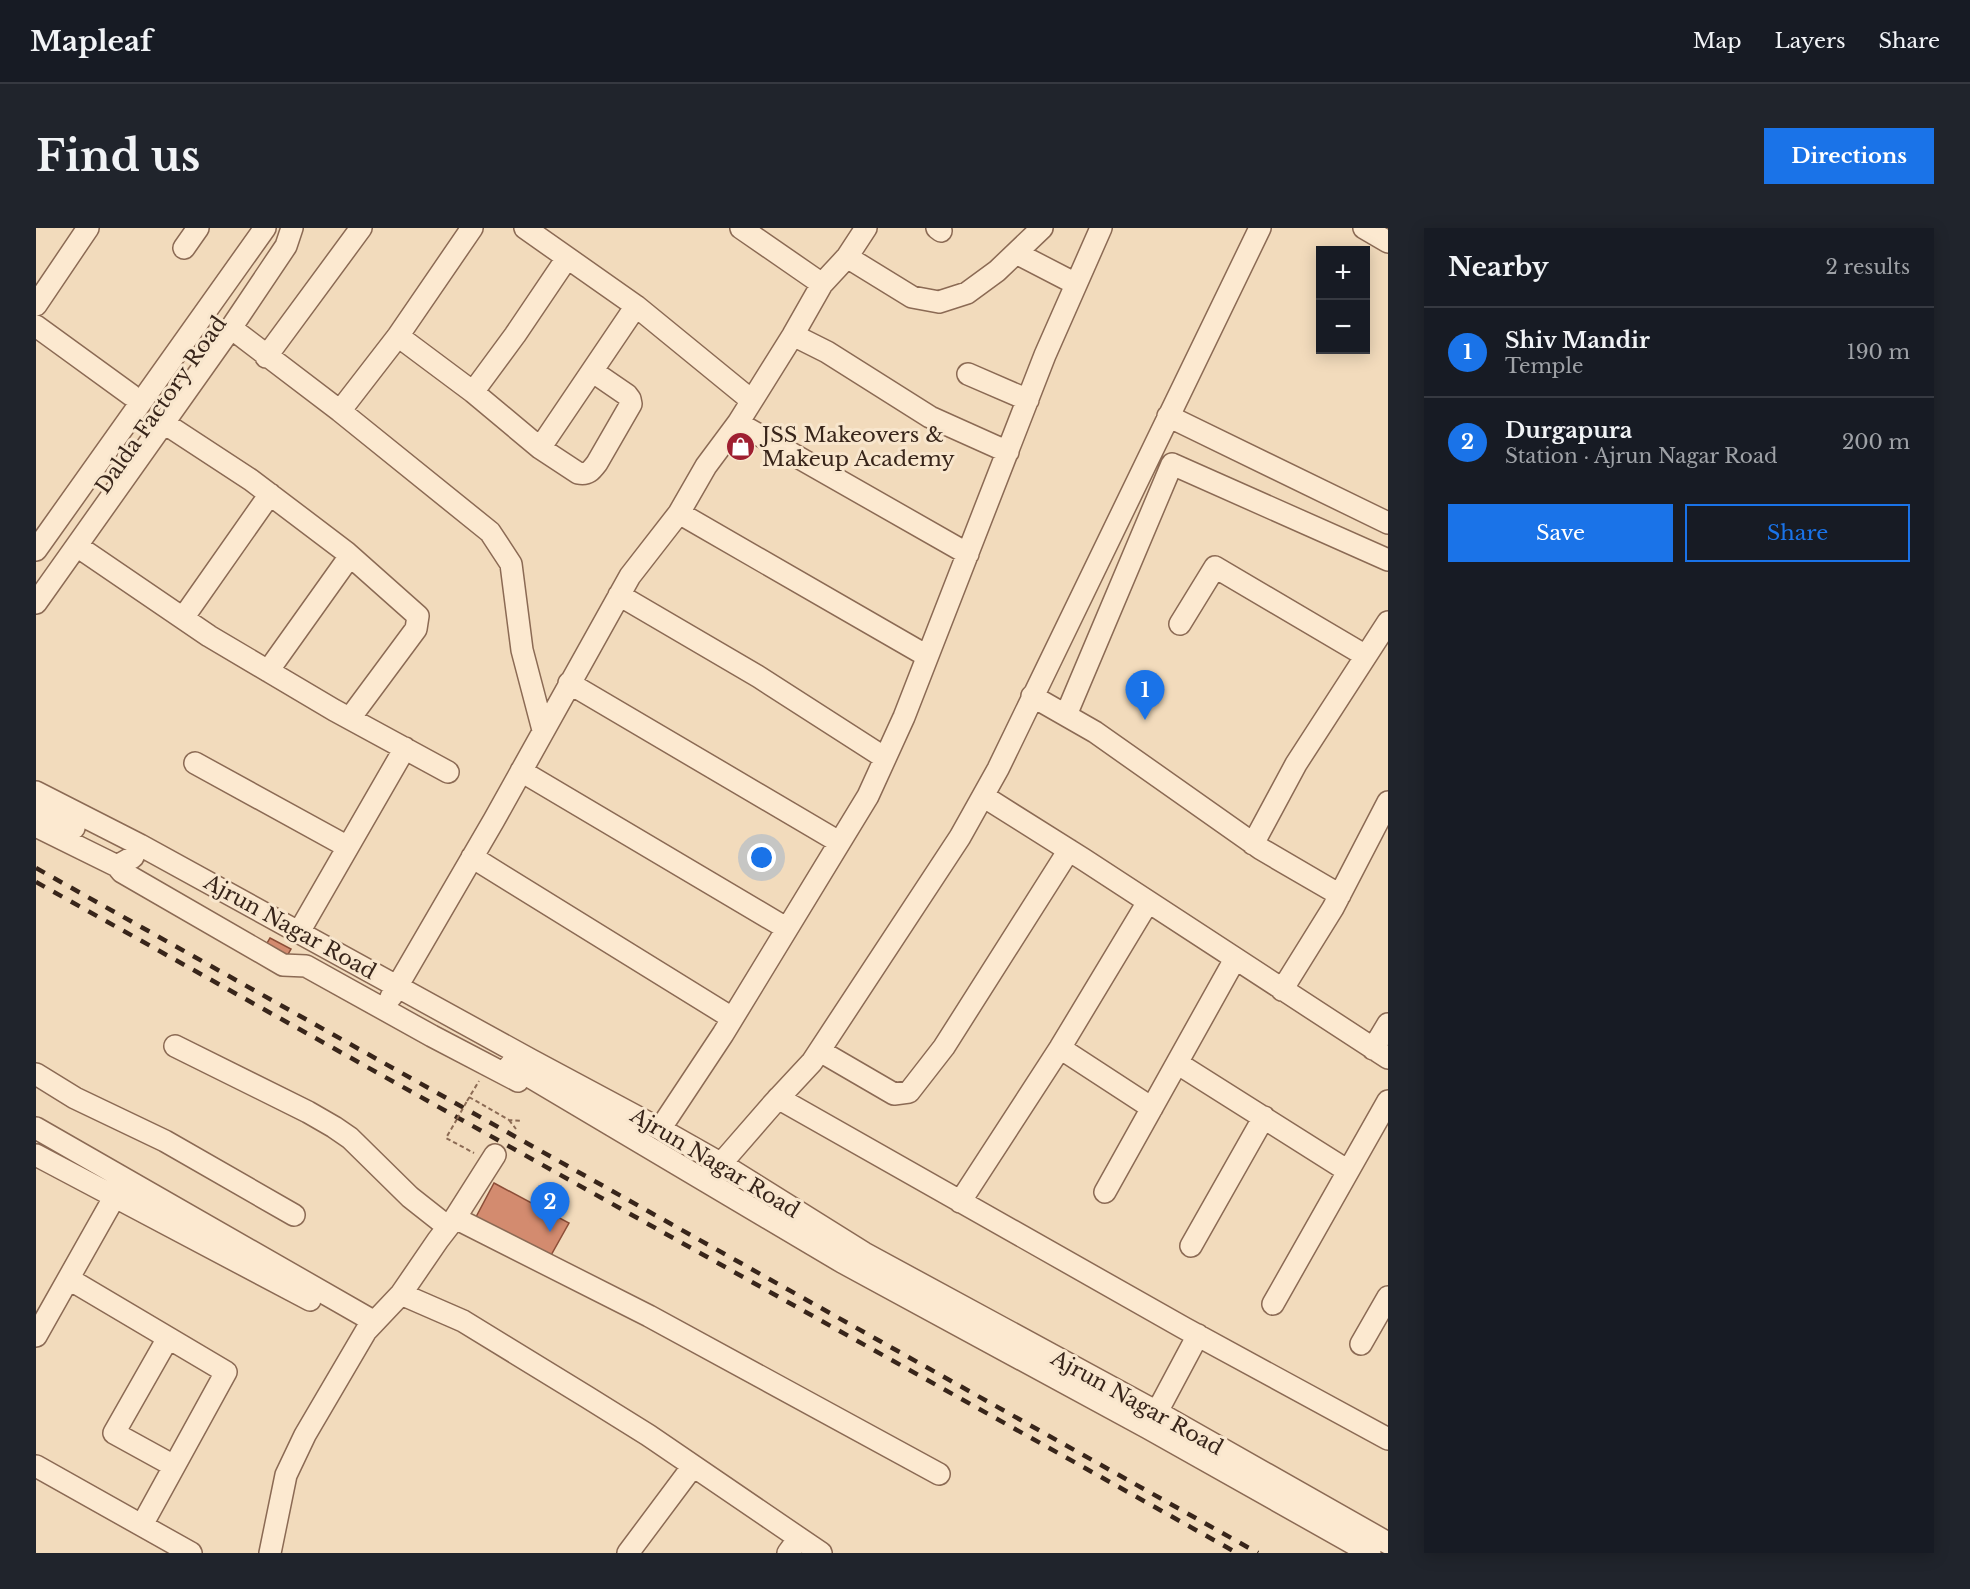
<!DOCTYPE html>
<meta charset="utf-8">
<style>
:root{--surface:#171b24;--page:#20242c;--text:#f1f3f6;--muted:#9ea1a6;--line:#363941;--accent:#1a73e8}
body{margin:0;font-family:"Libre Baskerville",serif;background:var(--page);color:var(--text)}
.controls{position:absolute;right:18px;top:18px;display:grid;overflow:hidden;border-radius:0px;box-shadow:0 3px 15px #0003}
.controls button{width:54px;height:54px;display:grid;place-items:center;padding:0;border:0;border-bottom:2px solid var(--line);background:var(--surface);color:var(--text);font:30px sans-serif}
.you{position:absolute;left:726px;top:630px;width:21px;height:21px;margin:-15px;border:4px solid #fff;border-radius:50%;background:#1a73e8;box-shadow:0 0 0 9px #1a73e833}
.badge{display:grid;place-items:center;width:39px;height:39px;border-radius:50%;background:var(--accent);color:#fff;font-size:20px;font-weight:700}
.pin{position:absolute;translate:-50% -50px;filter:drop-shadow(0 2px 3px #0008)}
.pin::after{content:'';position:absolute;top:32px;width:21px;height:18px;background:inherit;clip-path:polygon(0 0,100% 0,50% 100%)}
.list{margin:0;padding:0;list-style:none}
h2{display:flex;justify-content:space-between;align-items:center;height:78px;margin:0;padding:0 24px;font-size:26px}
h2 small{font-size:20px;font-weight:400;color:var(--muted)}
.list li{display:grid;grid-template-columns:39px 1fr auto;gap:18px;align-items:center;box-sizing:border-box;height:90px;padding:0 24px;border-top:2px solid var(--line)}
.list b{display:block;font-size:22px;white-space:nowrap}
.list p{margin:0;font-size:20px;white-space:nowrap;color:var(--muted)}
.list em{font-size:20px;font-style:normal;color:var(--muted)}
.actions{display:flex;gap:12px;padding:18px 24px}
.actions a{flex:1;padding:14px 0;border:2px solid var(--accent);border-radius:0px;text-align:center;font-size:21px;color:var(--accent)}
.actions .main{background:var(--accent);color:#fff}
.map{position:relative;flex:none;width:1352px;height:1325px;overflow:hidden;border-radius:0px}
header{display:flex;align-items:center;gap:36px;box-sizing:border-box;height:84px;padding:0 30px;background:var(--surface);border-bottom:2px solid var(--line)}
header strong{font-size:28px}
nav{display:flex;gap:33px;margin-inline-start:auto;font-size:21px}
.intro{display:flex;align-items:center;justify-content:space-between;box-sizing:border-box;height:144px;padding:0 36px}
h1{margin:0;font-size:42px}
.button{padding:15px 27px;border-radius:0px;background:var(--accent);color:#fff;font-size:21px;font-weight:700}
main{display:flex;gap:36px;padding:0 36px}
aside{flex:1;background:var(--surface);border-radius:0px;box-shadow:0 3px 15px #0003}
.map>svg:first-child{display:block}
.building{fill:#d38b6f;stroke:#8c4e38;stroke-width:1.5}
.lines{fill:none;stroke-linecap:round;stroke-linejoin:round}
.minor-casing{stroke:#8b6a54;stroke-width:24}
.path{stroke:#8b6a54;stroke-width:2;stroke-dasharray:4.5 3;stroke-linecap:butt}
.minor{stroke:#fce9d0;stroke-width:21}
.rail{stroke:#38251a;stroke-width:4.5;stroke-dasharray:10 10;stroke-linecap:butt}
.path-bridge{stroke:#8b6a54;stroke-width:2;stroke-dasharray:4.5 3;stroke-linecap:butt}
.labels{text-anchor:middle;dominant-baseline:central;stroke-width:6;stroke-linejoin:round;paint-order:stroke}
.street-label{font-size:21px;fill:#38251a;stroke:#f8e6cd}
.poi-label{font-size:21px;fill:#38251a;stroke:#f8e6cd;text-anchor:start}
</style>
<header>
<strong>Mapleaf</strong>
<nav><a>Map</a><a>Layers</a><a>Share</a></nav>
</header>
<div class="intro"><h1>Find us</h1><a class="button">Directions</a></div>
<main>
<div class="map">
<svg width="1352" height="1325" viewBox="0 0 1352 1325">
<rect width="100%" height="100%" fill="#f2dbbc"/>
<path class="building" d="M 234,710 L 255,721 L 251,728 L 230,717 Z
M 458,955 L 533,995 L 514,1029 L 440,989 Z"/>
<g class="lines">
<defs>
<path id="minor" d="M 489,0 L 600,78 L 715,172
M 705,0 L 786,56
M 901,0 L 905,3
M 1328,0 L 1352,14
M 148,20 L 162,0
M 980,25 L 1040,56
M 811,29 L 876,69 L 903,74 L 931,65 L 961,43 L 1006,0
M 0,77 L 52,0
M 0,98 L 95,167
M 195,100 L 304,183 L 454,304 L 475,336 L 486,422 L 507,502
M 757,107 L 791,124 L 894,189 L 972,224
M 362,108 L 437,164 L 504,220 L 542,245 C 552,247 555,243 561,235 L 595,176 L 594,171 L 591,167 L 556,143
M 230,129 L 325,0
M 932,146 L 992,172
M 437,164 L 479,107 L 531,30
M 304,183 L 362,108 L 436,0
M 1132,188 L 1352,295
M 128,195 L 215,252 L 310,324 L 382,388 L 380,401 L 314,490
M 702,195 L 932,326
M 504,220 L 600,78
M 643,285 L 891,428
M 41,318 L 173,408 L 298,482 L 412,544
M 0,322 L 229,0
M 583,367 L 723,449 L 849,530
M 0,375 L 195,100 L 250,18 L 256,0
M 147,390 L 234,266
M 1144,396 L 1179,339 L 1330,428
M 232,443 L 314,328
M 533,455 L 803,614
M 996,468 L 1059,504 L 1225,621 L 1304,667
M 1030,487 L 1136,236 L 1352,332
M 159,535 L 312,619
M 485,543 L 750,700
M 0,564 L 104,617 L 495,832 L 624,901 L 684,935 L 828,1025 L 1121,1184 L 1352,1315
M 947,568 L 1047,631 L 1352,830
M 0,581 L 38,600
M 0,598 L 81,638 L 97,629
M 1217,616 L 1260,536 L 1352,394
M 436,629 L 696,790
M 81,638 L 86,644 L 247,737 L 270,738 L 396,808 L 482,853
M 263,704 L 369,520
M 1246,762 L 1297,680 L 1352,574
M 355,769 L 458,592 L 594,348 L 643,285 L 670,238 L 702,195 L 757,107 L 786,56 L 811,29 L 830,0
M 139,818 L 272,884 L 298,899 L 314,910 L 374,969 L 412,999
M 1024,820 L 1116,880
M 1337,821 L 1352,796
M 784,823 L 858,866 L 873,864 L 908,819 L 1033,622
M 1141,835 L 1312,943
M 474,837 L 806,1034 L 1112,1200 L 1334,1325
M 0,846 L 39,870 L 129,913 L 258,987
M 742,870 L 1148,1100 L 1352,1211
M 0,900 L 337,1093
M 624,901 L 687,806 L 832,568 L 868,489 L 1009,127 L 1065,0
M 0,927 L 274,1072
M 676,946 L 736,877 L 776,834 L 924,609 L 962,541 L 1224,0
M 1069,964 L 1199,731
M 924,974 L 1024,820 L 1112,674
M 419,990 L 459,927
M 1155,1018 L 1228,889
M 33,1051 L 190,1144 L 106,1297
M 365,1066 L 402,1012 L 419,990 L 613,1088 L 903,1246
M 1237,1076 L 1352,873
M 0,1108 L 79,968
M 132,1110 L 78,1205 L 138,1238
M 1325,1116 L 1352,1069
M 1114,1197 L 1162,1107
M 0,1238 L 155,1325
M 234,1325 L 250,1247 L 269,1207 L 330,1103 L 365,1066 L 427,1093 L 551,1169 L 612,1207 L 785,1325
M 592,1325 L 657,1238
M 752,1325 L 763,1310"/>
</defs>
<use href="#minor" class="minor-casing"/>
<path class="path" d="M 433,869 L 473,892 L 486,893
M 431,873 L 443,853
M 421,891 L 410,910 L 438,925
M 473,892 L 480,901"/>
<use href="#minor" class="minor"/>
<path class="rail" d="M 0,640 L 1222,1325
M 0,654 L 1201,1325"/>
<path class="path-bridge" d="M 421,891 L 431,873"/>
</g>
<defs>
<symbol id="shop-disc" viewBox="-11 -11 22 22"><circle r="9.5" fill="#9f1f31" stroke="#f8e6cd"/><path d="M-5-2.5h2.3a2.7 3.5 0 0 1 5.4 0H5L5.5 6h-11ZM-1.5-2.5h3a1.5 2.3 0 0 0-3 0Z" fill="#fff"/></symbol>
</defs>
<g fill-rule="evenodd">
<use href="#shop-disc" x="688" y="202" width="33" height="33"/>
</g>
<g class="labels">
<g class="street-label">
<text transform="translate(125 177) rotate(-55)">Dalda Factory Road</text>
<text transform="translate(254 699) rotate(29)">Ajrun Nagar Road</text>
<text transform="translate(679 935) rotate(31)">Ajrun Nagar Road</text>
<text transform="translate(1101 1175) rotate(29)">Ajrun Nagar Road</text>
</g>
<g class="poi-label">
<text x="726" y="207">JSS Makeovers &amp;<tspan x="726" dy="24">Makeup Academy</tspan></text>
</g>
</g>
</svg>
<div class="controls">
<button>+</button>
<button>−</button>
</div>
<div class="you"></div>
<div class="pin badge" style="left:1109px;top:492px">1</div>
<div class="pin badge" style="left:514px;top:1004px">2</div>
</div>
<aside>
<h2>Nearby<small>2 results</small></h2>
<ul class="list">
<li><span class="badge">1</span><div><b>Shiv Mandir</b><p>Temple</p></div><em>190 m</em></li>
<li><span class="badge">2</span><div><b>Durgapura</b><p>Station · Ajrun Nagar Road</p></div><em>200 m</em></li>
</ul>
<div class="actions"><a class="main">Save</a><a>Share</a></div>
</aside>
</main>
